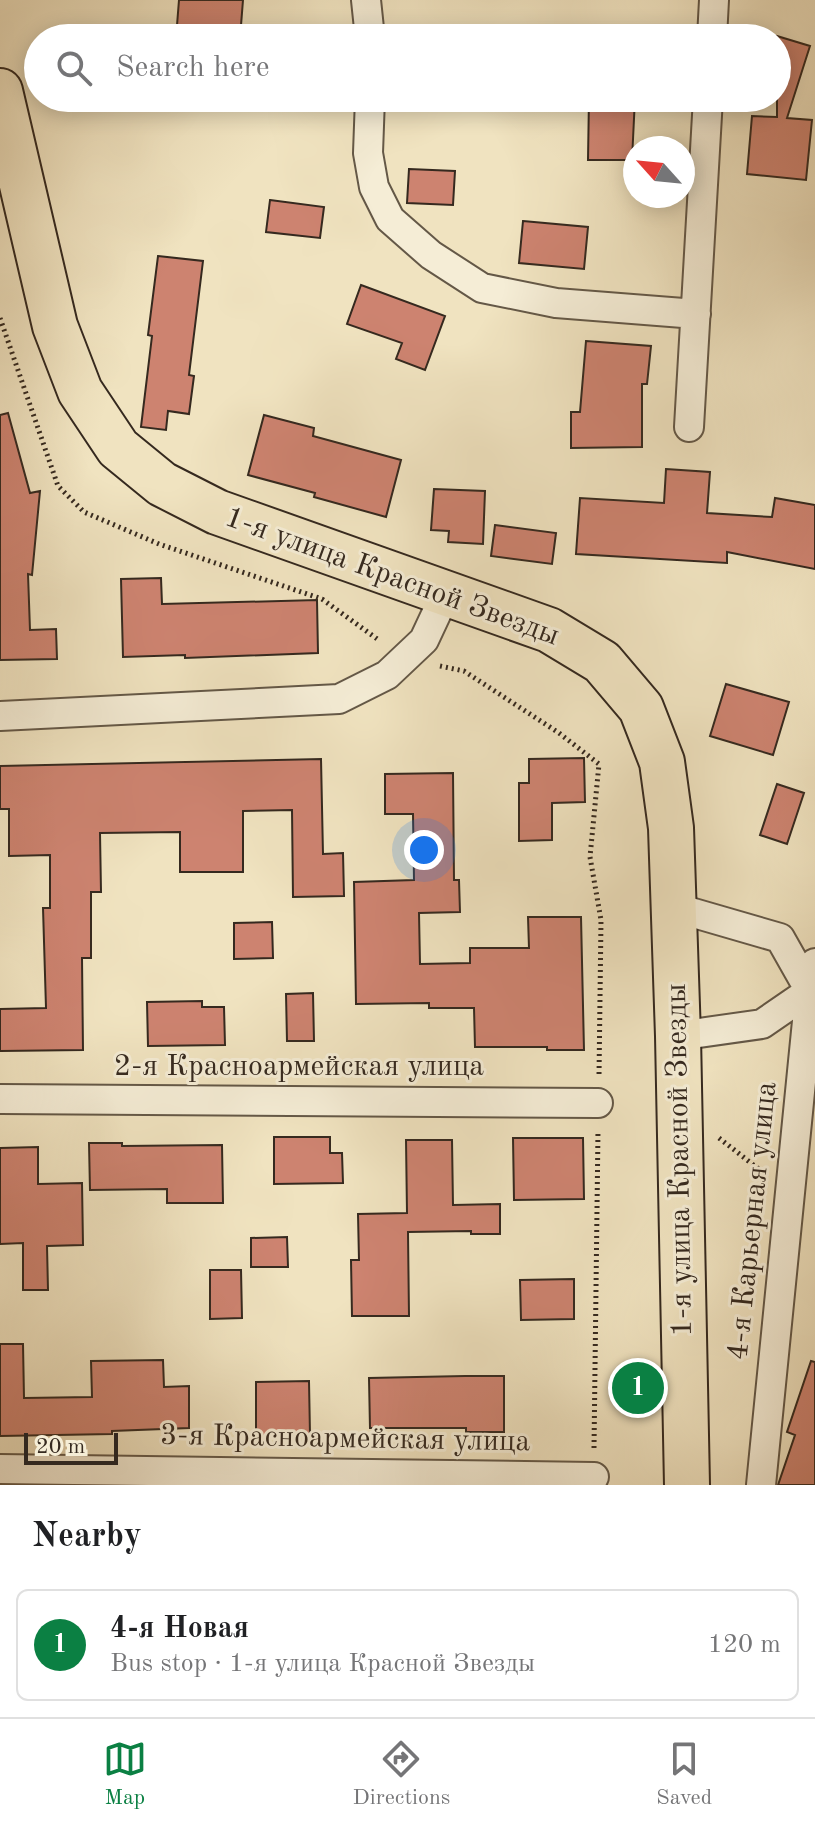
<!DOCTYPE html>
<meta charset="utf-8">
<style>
:root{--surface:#fff;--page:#f6f6f6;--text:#202124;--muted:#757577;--line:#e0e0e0;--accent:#0b8043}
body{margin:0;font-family:"Old Standard TT",serif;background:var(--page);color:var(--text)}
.compass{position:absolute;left:623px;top:136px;width:72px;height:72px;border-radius:50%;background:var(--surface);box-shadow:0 4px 20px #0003;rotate:297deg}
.scale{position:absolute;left:24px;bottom:20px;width:94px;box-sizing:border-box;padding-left:8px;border:4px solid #35291f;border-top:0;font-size:22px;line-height:28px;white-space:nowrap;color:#35291f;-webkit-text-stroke:6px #f5edd6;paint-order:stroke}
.you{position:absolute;left:424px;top:850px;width:28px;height:28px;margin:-20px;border:6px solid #fff;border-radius:50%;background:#1a73e8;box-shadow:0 0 0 12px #1a73e833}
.badge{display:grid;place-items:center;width:52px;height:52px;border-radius:50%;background:var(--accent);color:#fff;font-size:26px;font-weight:700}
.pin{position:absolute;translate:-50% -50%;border:4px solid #fff;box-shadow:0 2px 8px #0006}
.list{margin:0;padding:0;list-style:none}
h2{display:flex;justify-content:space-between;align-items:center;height:104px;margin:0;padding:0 32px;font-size:34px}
h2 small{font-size:26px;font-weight:400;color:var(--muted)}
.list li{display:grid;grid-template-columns:52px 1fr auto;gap:24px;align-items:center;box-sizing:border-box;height:112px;margin:0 16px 16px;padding:0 16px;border:2px solid var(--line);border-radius:12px}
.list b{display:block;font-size:30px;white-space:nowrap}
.list p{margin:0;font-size:26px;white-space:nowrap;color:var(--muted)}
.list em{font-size:26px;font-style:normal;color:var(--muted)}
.icon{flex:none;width:44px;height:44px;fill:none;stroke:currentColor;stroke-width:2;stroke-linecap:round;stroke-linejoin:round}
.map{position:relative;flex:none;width:815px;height:1485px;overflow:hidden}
.search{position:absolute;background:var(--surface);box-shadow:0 4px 20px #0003;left:24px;right:24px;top:24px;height:88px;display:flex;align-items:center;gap:20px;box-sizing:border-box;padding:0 28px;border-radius:44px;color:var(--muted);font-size:30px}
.sheet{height:232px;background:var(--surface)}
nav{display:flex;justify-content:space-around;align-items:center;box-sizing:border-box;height:112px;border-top:2px solid var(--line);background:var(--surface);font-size:22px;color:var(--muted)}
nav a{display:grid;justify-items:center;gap:4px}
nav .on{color:var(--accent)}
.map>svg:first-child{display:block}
.building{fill:#cd8370;stroke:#35291f;stroke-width:2}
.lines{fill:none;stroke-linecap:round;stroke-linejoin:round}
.minor-casing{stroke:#645847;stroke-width:32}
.primary-casing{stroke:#35291f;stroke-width:48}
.path{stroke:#35291f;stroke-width:5;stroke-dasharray:2 4;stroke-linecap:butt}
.minor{stroke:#f5edd6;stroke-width:28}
.primary{stroke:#f0e3c0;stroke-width:44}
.labels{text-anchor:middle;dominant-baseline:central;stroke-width:6;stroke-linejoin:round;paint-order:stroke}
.street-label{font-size:30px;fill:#35291f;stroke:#f5edd6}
</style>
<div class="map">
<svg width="815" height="1485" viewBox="0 0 815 1485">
<rect width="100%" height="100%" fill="#f0e3c0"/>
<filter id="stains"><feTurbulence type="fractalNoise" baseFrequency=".0025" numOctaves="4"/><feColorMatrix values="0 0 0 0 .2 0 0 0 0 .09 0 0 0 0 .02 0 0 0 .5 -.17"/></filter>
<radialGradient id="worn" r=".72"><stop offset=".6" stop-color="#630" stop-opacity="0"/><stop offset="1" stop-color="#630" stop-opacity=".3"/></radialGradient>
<path class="building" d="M 179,0 L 243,0 L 240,38 L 176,38 Z
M 777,36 L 810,46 L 787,118 L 812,120 L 806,180 L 747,174 L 752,116 L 777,117 Z
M 589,98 L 635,98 L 632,160 L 588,160 Z
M 409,169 L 455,171 L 453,205 L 407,203 Z
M 270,200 L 324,207 L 320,238 L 266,232 Z
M 523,221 L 588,227 L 584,269 L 519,263 Z
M 158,256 L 203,261 L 189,375 L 194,376 L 189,414 L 168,411 L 166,430 L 141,427 L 152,336 L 148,335 Z
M 361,285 L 445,316 L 425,370 L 396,359 L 402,343 L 347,324 Z
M 586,341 L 651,346 L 647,384 L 642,384 L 642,447 L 571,448 L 571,412 L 580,412 Z
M 8,413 L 30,493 L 40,491 L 32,575 L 28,574 L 30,630 L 56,629 L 57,659 L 0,660 L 0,415 Z
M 264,415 L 314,428 L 313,436 L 401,460 L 386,517 L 314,497 L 315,493 L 248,475 Z
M 666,469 L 710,472 L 707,513 L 772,517 L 775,498 L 815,505 L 815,569 L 727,552 L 727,563 L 576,554 L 580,498 L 664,503 Z
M 434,489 L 485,491 L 483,544 L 448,542 L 449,531 L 431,530 Z
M 495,525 L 556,533 L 552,564 L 491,556 Z
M 161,578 L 162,604 L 317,600 L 318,653 L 185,658 L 185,655 L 123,657 L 121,579 Z
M 726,684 L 789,702 L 773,755 L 710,736 Z
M 584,758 L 585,802 L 552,803 L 552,840 L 519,841 L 519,783 L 529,783 L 529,759 Z
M 321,759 L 323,854 L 343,853 L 344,896 L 293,897 L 292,810 L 243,811 L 243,872 L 180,872 L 180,832 L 100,833 L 101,892 L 91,892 L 91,958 L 82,958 L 83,1050 L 0,1051 L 0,1009 L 46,1008 L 43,908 L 50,908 L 50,855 L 9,856 L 9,809 L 0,809 L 0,766 Z
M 453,773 L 454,880 L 459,880 L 460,912 L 419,913 L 420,964 L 470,963 L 470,948 L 529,948 L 528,917 L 581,917 L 584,1050 L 547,1050 L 547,1047 L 475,1047 L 474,1008 L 429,1008 L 429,1003 L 356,1004 L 354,882 L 414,880 L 413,814 L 385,814 L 385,774 Z
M 777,784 L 804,793 L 787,844 L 760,835 Z
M 272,922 L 273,958 L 234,959 L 234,923 Z
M 313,993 L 314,1041 L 287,1041 L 286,994 Z
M 202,1001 L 202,1007 L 224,1007 L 225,1045 L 148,1046 L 147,1002 Z
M 274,1137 L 330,1137 L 330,1153 L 342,1153 L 343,1183 L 274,1184 Z
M 513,1138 L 583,1138 L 584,1199 L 514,1200 Z
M 406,1140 L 452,1140 L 453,1205 L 500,1204 L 500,1234 L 471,1234 L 471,1231 L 408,1232 L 409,1316 L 352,1316 L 351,1260 L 359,1260 L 358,1214 L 407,1213 Z
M 89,1143 L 122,1143 L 122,1146 L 222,1145 L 223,1203 L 167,1203 L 167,1189 L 90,1190 Z
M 38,1147 L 38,1184 L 82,1183 L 83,1245 L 47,1246 L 48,1290 L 23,1290 L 23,1243 L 0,1244 L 0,1148 Z
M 287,1237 L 288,1267 L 251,1267 L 251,1238 Z
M 210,1270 L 241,1270 L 242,1318 L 210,1319 Z
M 574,1279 L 574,1319 L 521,1320 L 520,1280 Z
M 0,1344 L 23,1344 L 24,1398 L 92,1397 L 91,1361 L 163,1360 L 164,1387 L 189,1386 L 189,1428 L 112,1431 L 112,1434 L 0,1436 Z
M 811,1361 L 815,1362 L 815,1485 L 778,1485 L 795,1435 L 787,1432 Z
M 465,1376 L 504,1376 L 504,1432 L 466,1432 L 466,1428 L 370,1428 L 369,1378 Z
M 309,1381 L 310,1435 L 256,1436 L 256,1382 Z"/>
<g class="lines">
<defs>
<path id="minor" d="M 366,0 L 370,38
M 712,38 L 714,0
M 370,98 L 368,153 L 374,187 L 390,219 L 431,255 L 482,288 L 556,303 L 696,314
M 689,427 L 708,98
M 0,716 L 339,699 L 387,675 L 424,640 L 446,593
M 673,907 L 780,938 L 810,991
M 678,1036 L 762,1024 L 810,991 L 815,994
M 0,1099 L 598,1103
M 0,1469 L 594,1477
M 761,1485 L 810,991 L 815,963"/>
<path id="primary" d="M 0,91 L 55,326 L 80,391 L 118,448 L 162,484 L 217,512 L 549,630 L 602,662 L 641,708 L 662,762 L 671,828 L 678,1036 L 687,1485"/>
</defs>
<use href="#minor" class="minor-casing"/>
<use href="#primary" class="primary-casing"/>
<path class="path" d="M 0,318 L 58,486 L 84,512 L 159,544 L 322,599 L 380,641
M 440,666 L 464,671 L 559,733 L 599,764 L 590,857 L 601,920 L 599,1076
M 719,1138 L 765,1174
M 594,1448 L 598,1130"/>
<use href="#minor" class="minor"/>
<use href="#primary" class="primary"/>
</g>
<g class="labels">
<g class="street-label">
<text transform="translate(392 577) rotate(20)">1-я улица Красной Звезды</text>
<text x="299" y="1067">2-я Красноармейская улица</text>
<text transform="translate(680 1160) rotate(-91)">1-я улица Красной Звезды</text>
<text transform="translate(753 1221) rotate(-84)">4-я Карьерная улица</text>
<text transform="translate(345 1439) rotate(1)">3-я Красноармейская улица</text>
</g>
</g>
<rect width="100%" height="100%" filter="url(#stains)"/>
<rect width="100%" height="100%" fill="url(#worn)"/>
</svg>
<svg class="compass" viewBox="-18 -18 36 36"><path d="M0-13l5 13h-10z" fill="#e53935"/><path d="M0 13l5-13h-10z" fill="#757577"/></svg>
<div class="scale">20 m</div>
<div class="you"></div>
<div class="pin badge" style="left:638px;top:1388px">1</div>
<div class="search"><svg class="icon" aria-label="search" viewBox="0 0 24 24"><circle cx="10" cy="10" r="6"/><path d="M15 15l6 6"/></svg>Search here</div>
</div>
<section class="sheet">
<h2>Nearby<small></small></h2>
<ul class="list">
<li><span class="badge">1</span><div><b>4-я Новая</b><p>Bus stop · 1-я улица Красной Звезды</p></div><em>120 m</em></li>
</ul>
</section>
<nav>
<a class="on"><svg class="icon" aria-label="map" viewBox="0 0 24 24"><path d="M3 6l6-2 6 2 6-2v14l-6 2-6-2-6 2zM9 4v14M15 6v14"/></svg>Map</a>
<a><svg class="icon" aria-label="directions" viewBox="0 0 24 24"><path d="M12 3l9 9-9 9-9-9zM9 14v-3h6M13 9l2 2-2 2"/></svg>Directions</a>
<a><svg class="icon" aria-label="saved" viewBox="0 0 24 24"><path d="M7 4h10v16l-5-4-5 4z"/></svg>Saved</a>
</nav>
